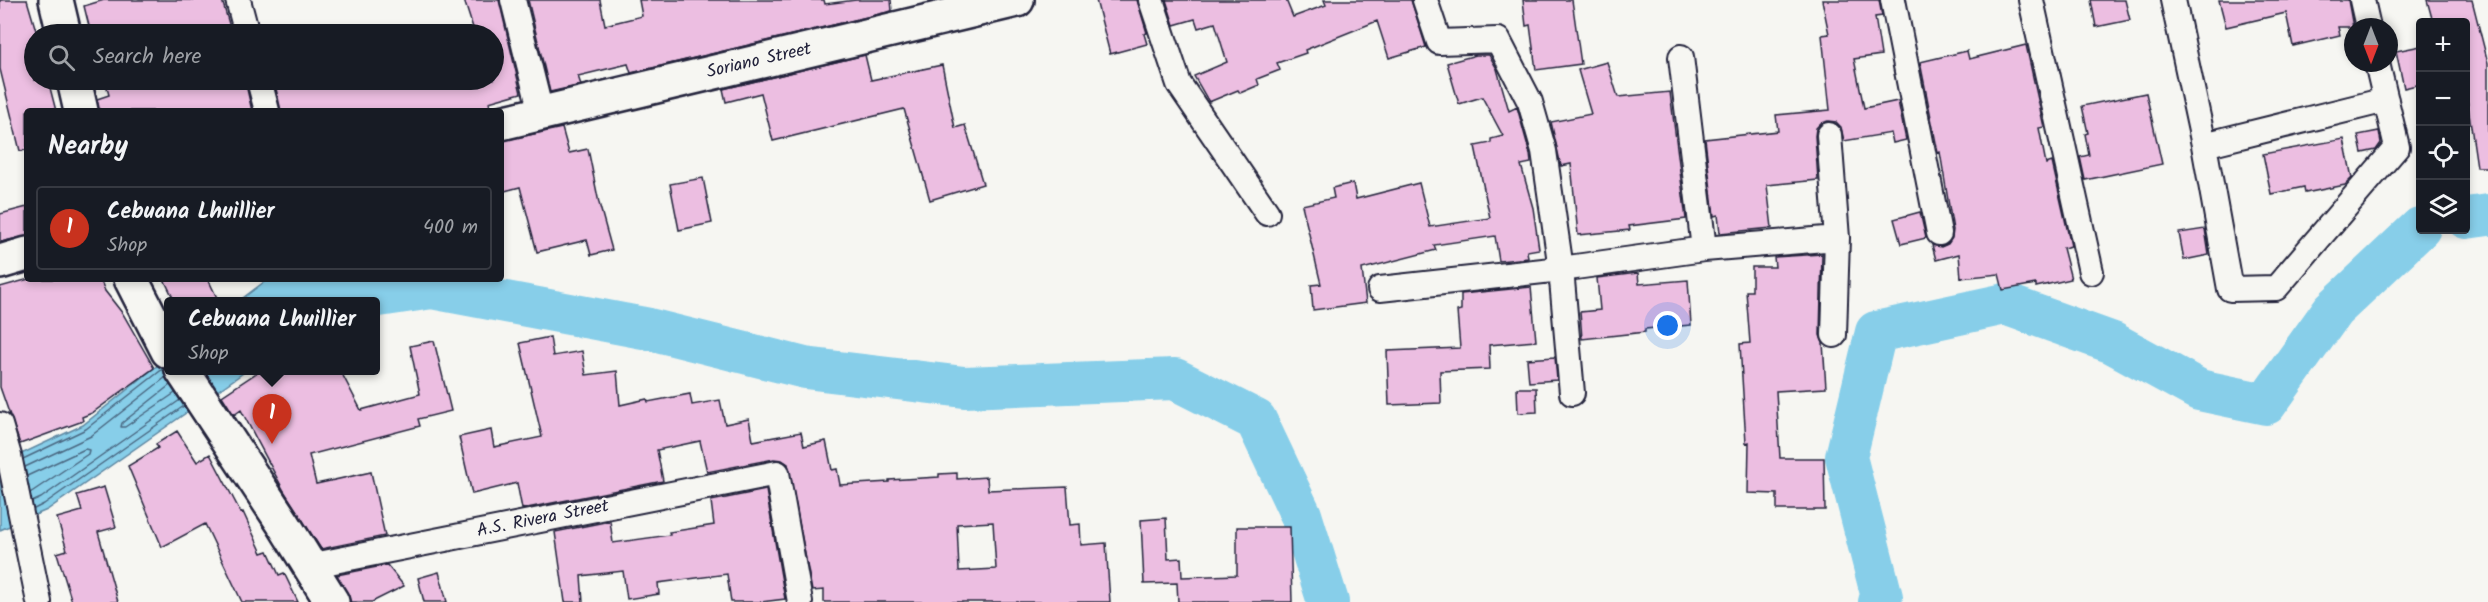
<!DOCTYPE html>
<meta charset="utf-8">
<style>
:root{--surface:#171b24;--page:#242831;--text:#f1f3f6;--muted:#9ea1a6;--line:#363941;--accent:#c8321e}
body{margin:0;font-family:Kalam,sans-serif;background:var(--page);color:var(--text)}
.controls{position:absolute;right:18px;top:18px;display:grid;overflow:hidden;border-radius:6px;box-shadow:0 3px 9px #0003}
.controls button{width:54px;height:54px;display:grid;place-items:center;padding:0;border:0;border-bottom:2px solid var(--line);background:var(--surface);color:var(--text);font:30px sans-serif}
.compass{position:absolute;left:2344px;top:18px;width:54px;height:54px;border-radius:50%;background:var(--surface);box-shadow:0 3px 9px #0003;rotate:180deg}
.you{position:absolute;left:1668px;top:326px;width:21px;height:21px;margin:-15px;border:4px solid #fff;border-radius:50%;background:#1a73e8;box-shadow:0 0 0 9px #1a73e833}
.badge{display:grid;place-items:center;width:39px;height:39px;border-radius:50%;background:var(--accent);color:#fff;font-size:20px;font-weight:700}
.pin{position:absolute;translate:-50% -50px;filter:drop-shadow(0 2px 3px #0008)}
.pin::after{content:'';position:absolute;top:32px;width:21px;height:18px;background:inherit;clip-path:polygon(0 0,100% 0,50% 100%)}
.popup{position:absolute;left:164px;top:297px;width:216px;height:78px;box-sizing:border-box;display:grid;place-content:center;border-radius:6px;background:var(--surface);filter:drop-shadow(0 2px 4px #0005);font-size:20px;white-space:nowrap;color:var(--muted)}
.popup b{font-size:22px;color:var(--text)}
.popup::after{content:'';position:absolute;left:50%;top:100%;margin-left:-12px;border:12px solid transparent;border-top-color:var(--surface)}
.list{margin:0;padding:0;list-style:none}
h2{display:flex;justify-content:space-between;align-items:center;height:78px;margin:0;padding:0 24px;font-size:26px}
h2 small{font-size:20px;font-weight:400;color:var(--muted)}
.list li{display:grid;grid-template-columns:39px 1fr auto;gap:18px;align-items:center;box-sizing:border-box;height:84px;margin:0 12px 12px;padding:0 12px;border:2px solid var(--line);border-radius:6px}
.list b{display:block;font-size:22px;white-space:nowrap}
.list p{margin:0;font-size:20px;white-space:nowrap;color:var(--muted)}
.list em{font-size:20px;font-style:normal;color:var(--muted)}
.icon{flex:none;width:33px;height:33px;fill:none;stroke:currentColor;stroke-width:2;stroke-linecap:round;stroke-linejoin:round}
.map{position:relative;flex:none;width:2488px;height:602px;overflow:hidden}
.search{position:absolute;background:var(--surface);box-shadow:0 3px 9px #0003;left:24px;top:24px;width:480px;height:66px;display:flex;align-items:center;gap:15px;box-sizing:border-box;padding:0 21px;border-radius:33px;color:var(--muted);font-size:22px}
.panel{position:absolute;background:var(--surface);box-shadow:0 3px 9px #0003;left:24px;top:108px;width:480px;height:174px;border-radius:6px}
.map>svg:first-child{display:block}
.water{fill:#87cee9;stroke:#5f89a3;stroke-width:1.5}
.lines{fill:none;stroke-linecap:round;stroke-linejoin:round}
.shore{stroke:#4a6781;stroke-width:1.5}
.river{stroke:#87cee9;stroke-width:42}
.building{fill:#ecbee1;stroke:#22223b;stroke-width:1.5;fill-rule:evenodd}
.street-casing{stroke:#22223b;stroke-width:28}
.secondary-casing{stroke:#22223b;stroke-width:38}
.street{stroke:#f6f6f2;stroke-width:24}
.secondary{stroke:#f6f6f2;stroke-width:33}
.labels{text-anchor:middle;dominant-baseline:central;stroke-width:4.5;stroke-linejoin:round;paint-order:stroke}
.street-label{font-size:18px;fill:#22223b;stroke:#f6f6f2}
</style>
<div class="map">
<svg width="2488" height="602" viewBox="0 0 2488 602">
<rect width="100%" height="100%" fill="#f6f6f2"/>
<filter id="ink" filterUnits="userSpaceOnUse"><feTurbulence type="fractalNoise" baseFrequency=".0167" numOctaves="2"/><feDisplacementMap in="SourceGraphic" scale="12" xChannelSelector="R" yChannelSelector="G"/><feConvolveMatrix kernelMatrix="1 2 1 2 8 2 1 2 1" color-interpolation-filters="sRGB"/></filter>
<g filter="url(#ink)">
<path class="water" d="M 268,279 L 388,279 L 390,313 L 376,317 L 376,302 L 239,301 Z
M 168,357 L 168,370 L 246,371 L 47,510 L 0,530 L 0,464 L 83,425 Z"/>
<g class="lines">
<path class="shore" d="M 170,385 L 122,423 L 121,427 L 125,427 L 175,393
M 23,459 L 86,429 L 164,368
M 25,467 L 91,436 L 166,377
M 27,476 L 85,449 L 89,450 L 88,454 L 30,493
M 32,502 L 41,498 L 180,400
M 34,509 L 44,504 L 184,406"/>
<path class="river" d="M 2466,218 L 2488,215
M 339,302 L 432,288 L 649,329 L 805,368 L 964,387 L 1175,379 L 1256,420 L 1301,515 L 1328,602
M 1879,602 L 1882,597 L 1846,457 L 1876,332 L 2005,304 L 2113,343 L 2199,390 L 2266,404 L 2333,310 L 2420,228"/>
</g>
<path class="building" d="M 0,0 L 27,0 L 37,34 L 34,34 L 34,80 L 48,80 L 56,111 L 27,111 L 27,150 L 20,151 L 0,69 Z
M 104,0 L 222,0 L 232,34 L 91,34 L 84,6 Z
M 464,0 L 499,0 L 521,93 L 489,102 L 490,108 L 487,111 L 281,111 L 274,80 L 494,80 L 494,34 L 475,34 Z
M 528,0 L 600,0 L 605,25 L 642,16 L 639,0 L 824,0 L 825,4 L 856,0 L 891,0 L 892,11 L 631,73 L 628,64 L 578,76 L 581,85 L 550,92 Z
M 1096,0 L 1137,0 L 1147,33 L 1144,34 L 1147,44 L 1110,54 Z
M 1166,0 L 1286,0 L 1293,17 L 1326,5 L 1324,0 L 1411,0 L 1426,47 L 1389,58 L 1377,21 L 1305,50 L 1306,53 L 1277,63 L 1280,70 L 1257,79 L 1259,85 L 1240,93 L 1238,90 L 1209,102 L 1194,76 L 1227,62 L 1215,23 L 1198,28 L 1195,19 L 1174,25 Z
M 1523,0 L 1572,0 L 1581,64 L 1536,70 L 1530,25 L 1526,26 Z
M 1822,0 L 1879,0 L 1882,16 L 1875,17 L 1881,55 L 1854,59 L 1864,108 L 1898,101 L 1906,140 L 1893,143 L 1891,133 L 1844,141 L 1841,127 L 1836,122 L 1828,121 L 1821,123 L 1816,128 L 1815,136 L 1818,180 L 1767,185 L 1772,228 L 1720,233 L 1718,215 L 1714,216 L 1705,139 L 1778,131 L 1776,115 L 1830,110 L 1822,35 L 1829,34 Z
M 2091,0 L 2125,0 L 2130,20 L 2096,27 Z
M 2219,0 L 2348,0 L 2353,27 L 2338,27 L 2340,35 L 2293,46 L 2286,13 L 2226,27 Z
M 2427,0 L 2472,0 L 2488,63 L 2488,167 L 2477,167 L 2466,92 L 2466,22 L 2433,22 Z
M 2026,45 L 2044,127 L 2039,128 L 2046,164 L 2052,162 L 2071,246 L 2063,248 L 2071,279 L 2036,287 L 2036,284 L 2003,290 L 1999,274 L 1961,278 L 1959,254 L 1936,260 L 1932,245 L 1941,247 L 1948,244 L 1952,238 L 1953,230 L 1940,152 L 1938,153 L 1920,62 L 1967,51 L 1969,59 Z
M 2421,46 L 2421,84 L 2404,88 L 2396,51 Z
M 865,55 L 871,80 L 942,65 L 955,128 L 965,125 L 983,184 L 930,200 L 904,109 L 773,141 L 761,93 L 726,102 L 723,89 Z
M 1476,55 L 1489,55 L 1497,69 L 1509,111 L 1517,107 L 1530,154 L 1531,163 L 1521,165 L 1533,208 L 1539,249 L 1527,251 L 1528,258 L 1499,261 L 1495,236 L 1434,245 L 1436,250 L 1362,269 L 1366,303 L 1313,310 L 1311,285 L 1321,284 L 1302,205 L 1334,198 L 1332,188 L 1353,183 L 1356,199 L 1419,183 L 1430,227 L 1490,218 L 1475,146 L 1491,143 L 1491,139 L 1503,136 L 1482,97 L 1459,104 L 1447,63 Z
M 1607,62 L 1618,97 L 1670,92 L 1686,219 L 1629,226 L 1630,230 L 1578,235 L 1571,164 L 1561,166 L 1551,122 L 1591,114 L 1578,70 Z
M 105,80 L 245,80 L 252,111 L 99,111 L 97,99 L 109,95 Z
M 2146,93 L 2162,164 L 2085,180 L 2080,157 L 2089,155 L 2085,134 L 2088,133 L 2082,106 Z
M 562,128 L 569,153 L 588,149 L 599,203 L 612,250 L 591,255 L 587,240 L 537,252 L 520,187 L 501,192 L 501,141 Z
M 2379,131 L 2381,143 L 2376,150 L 2362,153 L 2358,135 Z
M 2344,139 L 2352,178 L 2345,185 L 2305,193 L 2304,187 L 2271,194 L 2263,154 Z
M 703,178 L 712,223 L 679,230 L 670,184 Z
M 27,207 L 27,236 L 0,242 L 0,214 Z
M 1920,212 L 1926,238 L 1901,244 L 1894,219 Z
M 2205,229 L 2209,255 L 2184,260 L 2179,233 Z
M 1822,254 L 1820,335 L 1823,343 L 1826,388 L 1776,391 L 1780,458 L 1824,458 L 1825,510 L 1777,510 L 1777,494 L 1748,493 L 1749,442 L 1746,443 L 1740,344 L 1750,343 L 1746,291 L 1752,291 L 1752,267 L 1775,267 L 1774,257 Z
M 1638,273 L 1639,284 L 1688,280 L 1691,325 L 1645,329 L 1645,332 L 1582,339 L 1580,312 L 1600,310 L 1597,278 Z
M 29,279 L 100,279 L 105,291 L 123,314 L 154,368 L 92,413 L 82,417 L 83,421 L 20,444 L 0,387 L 0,287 Z
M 164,279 L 208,279 L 219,302 L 175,302 Z
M 1531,287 L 1536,341 L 1489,345 L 1490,369 L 1440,371 L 1441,403 L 1389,405 L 1387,351 L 1460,348 L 1457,311 L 1461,310 L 1461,294 Z
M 550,337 L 553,356 L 582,351 L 586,375 L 617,371 L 620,405 L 647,399 L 648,402 L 690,394 L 692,405 L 720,400 L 725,424 L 749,419 L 753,441 L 801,432 L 804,446 L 826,441 L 832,470 L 837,469 L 840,485 L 889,482 L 889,480 L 939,477 L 939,474 L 957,473 L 957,479 L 987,477 L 988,490 L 1067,487 L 1070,525 L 1080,524 L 1081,545 L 1106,543 L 1110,602 L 824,602 L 824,590 L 812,591 L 788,464 L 782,460 L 774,459 L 707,472 L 700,441 L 657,450 L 663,481 L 522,509 L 517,483 L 472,494 L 459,437 L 491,430 L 494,447 L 542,437 L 520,343 ZM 993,522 L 996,569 L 959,571 L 957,524 Z
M 434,341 L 451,411 L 418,419 L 420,426 L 309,455 L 316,484 L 371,472 L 385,536 L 321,549 L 284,491 L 241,410 L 234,415 L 222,396 L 261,370 L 340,370 L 361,410 L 420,394 L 410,346 Z
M 1555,357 L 1557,380 L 1529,382 L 1527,359 Z
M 1517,388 L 1536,388 L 1537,412 L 1518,413 Z
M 177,431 L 197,462 L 210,454 L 241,513 L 243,512 L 262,553 L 268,551 L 279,575 L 284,573 L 298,602 L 242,602 L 205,524 L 162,547 L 128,466 L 158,448 L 156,444 Z
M 104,487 L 116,527 L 98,532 L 118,602 L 72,602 L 57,553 L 67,550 L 57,518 L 82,511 L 77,495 Z
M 766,490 L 785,599 L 761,602 L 731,602 L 727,574 L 658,583 L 659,594 L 627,599 L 623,571 L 581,576 L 583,602 L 565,602 L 555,532 L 610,521 L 613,543 L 670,535 L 669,532 L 714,525 L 711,501 Z
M 1166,518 L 1168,559 L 1181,558 L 1182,577 L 1237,575 L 1237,527 L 1290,527 L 1292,602 L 1178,602 L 1177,583 L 1144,584 L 1141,520 Z
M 387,565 L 404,586 L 372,602 L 351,602 L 337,575 Z
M 439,572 L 447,602 L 424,602 L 418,578 Z"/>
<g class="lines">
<defs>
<path id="street" d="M 238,0 L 247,34
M 513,0 L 541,113
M 1151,0 L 1179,84 L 1267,213
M 1425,0 L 1439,42 L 1498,40 L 1530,102 L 1544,151 L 1561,269 L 1704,249 L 1837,238
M 1893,0 L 1939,233
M 2031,0 L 2091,272
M 2173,0 L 2204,145 L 2230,289 L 2276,288 L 2397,147 L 2377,63
M 2362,0 L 2368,27
M 1681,57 L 1704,249
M 259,80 L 267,111
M 1829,135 L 1837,238 L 1834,335
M 2204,145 L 2386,100
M 1380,289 L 1561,269 L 1572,393
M 0,425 L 9,456 L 39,602
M 309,566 L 777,473 L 800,602"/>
<path id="secondary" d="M 56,0 L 64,34
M 74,80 L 81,111
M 501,123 L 1017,0
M 0,262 L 27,254
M 131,279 L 168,351
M 182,370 L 283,523 L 332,602"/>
</defs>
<use href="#street" class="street-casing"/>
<use href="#secondary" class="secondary-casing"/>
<use href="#street" class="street"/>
<use href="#secondary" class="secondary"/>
</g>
</g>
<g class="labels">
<g class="street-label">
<text transform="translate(759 61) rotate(-13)">Soriano Street</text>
<text transform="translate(543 519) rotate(-11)">A.S. Rivera Street</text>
</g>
</g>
</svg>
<div class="controls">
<button>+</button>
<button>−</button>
<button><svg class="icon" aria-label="locate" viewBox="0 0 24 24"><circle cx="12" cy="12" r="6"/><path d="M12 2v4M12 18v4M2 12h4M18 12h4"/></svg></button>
<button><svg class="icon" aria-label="layers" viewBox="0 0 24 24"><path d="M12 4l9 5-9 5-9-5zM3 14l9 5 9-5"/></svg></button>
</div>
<svg class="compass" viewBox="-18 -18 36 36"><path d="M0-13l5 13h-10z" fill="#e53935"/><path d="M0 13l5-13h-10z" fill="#9ea1a6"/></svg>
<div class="you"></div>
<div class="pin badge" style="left:272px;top:444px">1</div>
<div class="popup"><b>Cebuana Lhuillier</b>Shop</div>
<div class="search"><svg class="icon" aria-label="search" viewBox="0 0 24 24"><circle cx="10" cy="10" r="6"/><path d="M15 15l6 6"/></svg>Search here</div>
<section class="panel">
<h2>Nearby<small></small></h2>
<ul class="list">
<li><span class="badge">1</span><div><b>Cebuana Lhuillier</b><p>Shop</p></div><em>400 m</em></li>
</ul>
</section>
</div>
